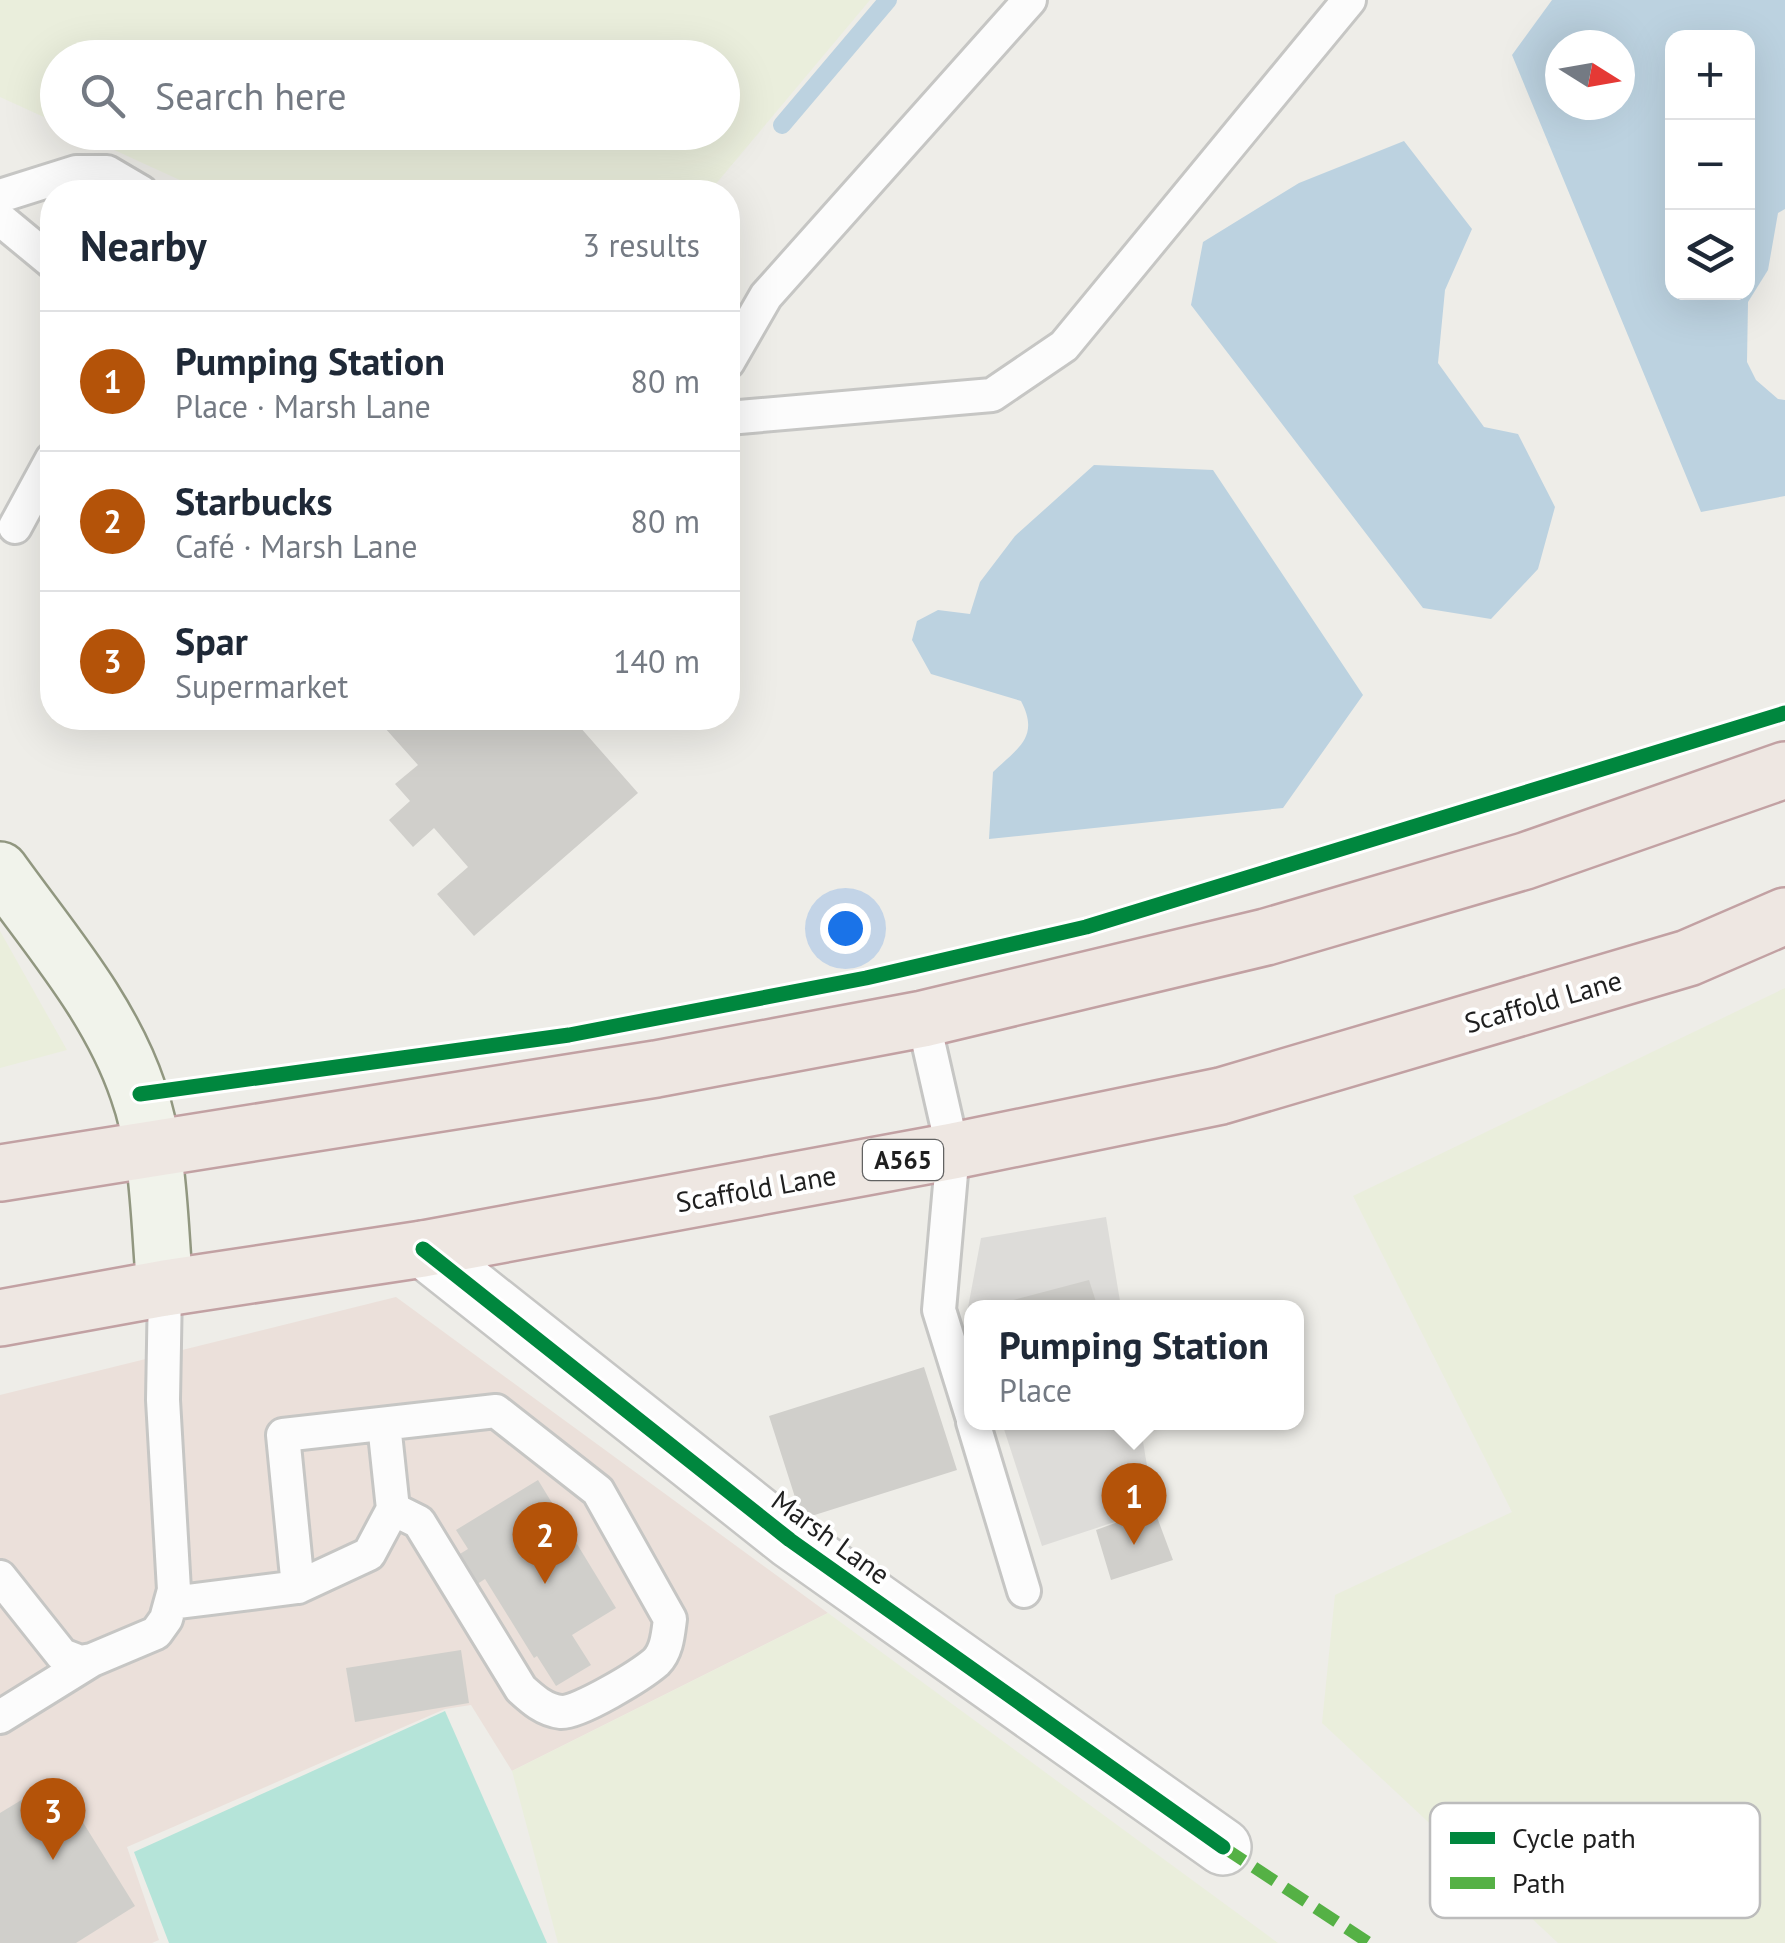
<!DOCTYPE html>
<meta charset="utf-8">
<style>
:root{--surface:#fff;--page:#f2f2f3;--text:#1f2937;--muted:#747a83;--line:#e0e1e3;--accent:#b45309}
body{margin:0;font-family:"PT Sans",sans-serif;background:var(--page);color:var(--text)}
.controls{position:absolute;right:30px;top:30px;display:grid;overflow:hidden;border-radius:20px;box-shadow:0 10px 40px #0002}
.controls button{width:90px;height:90px;display:grid;place-items:center;padding:0;border:0;border-bottom:2px solid var(--line);background:var(--surface);color:var(--text);font:50px sans-serif}
.compass{position:absolute;left:1545px;top:30px;width:90px;height:90px;border-radius:50%;background:var(--surface);box-shadow:0 10px 40px #0002;rotate:101deg}
.you{position:absolute;left:845px;top:928px;width:35px;height:35px;margin:-25px;border:8px solid #fff;border-radius:50%;background:#1a73e8;box-shadow:0 0 0 15px #1a73e833}
.badge{display:grid;place-items:center;width:65px;height:65px;border-radius:50%;background:var(--accent);color:#fff;font-size:32px;font-weight:700}
.pin{position:absolute;translate:-50% -82px;filter:drop-shadow(0 2px 5px #0008)}
.pin::after{content:'';position:absolute;top:52px;width:35px;height:30px;background:inherit;clip-path:polygon(0 0,100% 0,50% 100%)}
.popup{position:absolute;left:964px;top:1300px;width:340px;height:130px;box-sizing:border-box;display:grid;place-content:center;border-radius:20px;background:var(--surface);filter:drop-shadow(0 2px 8px #0005);font-size:32px;white-space:nowrap;color:var(--muted)}
.popup b{font-size:38px;color:var(--text)}
.popup::after{content:'';position:absolute;left:50%;top:100%;margin-left:-20px;border:20px solid transparent;border-top-color:var(--surface)}
.list{margin:0;padding:0;list-style:none}
h2{display:flex;justify-content:space-between;align-items:center;height:130px;margin:0;padding:0 40px;font-size:42px}
h2 small{font-size:32px;font-weight:400;color:var(--muted)}
.list li{display:grid;grid-template-columns:65px 1fr auto;gap:30px;align-items:center;box-sizing:border-box;height:140px;padding:0 40px;border-top:2px solid var(--line)}
.list b{display:block;font-size:38px;white-space:nowrap}
.list p{margin:0;font-size:32px;white-space:nowrap;color:var(--muted)}
.list em{font-size:32px;font-style:normal;color:var(--muted)}
.icon{flex:none;width:55px;height:55px;fill:none;stroke:currentColor;stroke-width:2;stroke-linecap:round;stroke-linejoin:round}
.map{position:relative;flex:none;width:1785px;height:1943px;overflow:hidden}
.search{position:absolute;background:var(--surface);box-shadow:0 10px 40px #0002;left:40px;top:40px;width:700px;height:110px;display:flex;align-items:center;gap:25px;box-sizing:border-box;padding:0 35px;border-radius:55px;color:var(--muted);font-size:38px}
.panel{position:absolute;background:var(--surface);box-shadow:0 10px 40px #0002;left:40px;top:180px;width:700px;height:550px;border-radius:40px}
.map>svg:first-child{display:block}
.residential{fill:#dddcd9}
.commercial{fill:#ebe0da}
.farmland{fill:#eaeedc}
.pitch{fill:#b5e4d9}
.water{fill:#bcd2e0;fill-rule:evenodd}
.lines{fill:none;stroke-linecap:round;stroke-linejoin:round}
.stream{stroke:#bcd2e0;stroke-width:18}
.building{fill:#d0cfcb}
.service-casing{stroke:#c6c6c4;stroke-width:38}
.minor-casing{stroke:#c6c6c4;stroke-width:60}
.secondary-casing{stroke:#919780;stroke-width:60}
.trunk-casing{stroke:#c2a1a3;stroke-width:60}
.service{stroke:#fcfcfc;stroke-width:32}
.minor{stroke:#fcfcfc;stroke-width:55}
.secondary{stroke:#f1f3eb;stroke-width:55}
.trunk{stroke:#eee7e2;stroke-width:55}
.quiet{stroke:#55b145;stroke-width:12;stroke-dasharray:25 12;stroke-linecap:butt}
.cycleway-casing{stroke:#fff;stroke-width:21}
.cycleway{stroke:#00873e;stroke-width:15}
.labels{text-anchor:middle;dominant-baseline:central;stroke-width:8;stroke-linejoin:round;paint-order:stroke}
.shield{fill:#fff;stroke:#626262;stroke-width:2.5}
.shield-label{font-size:25px;font-weight:bold;fill:#1f1f1f}
.street-label{font-size:28px;fill:#1f1f1f;stroke:#fff}
.key{fill:#fff;stroke:#bcbcbc;stroke-width:2.5}
.key-label{font-size:28px;fill:#1f1f1f}
</style>
<div class="map">
<svg width="1785" height="1943" viewBox="0 0 1785 1943">
<rect width="100%" height="100%" fill="#eeede8"/>
<path class="residential" d="M 1106,1217 L 1121,1307 L 972,1308 L 971,1326 L 967,1313 L 981,1238 Z
M 1002,1423 L 1140,1423 L 1154,1509 L 1042,1546 Z"/>
<path class="commercial" d="M 396,1297 L 828,1613 L 512,1771 L 471,1705 L 445,1709 L 127,1847 L 159,1940 L 152,1943 L 0,1943 L 0,1395 Z"/>
<path class="farmland" d="M 0,0 L 870,0 L 709,192 L 206,192 L 77,133 L 722,132 L 722,58 L 58,58 L 57,123 L 0,97 Z
M 0,931 L 67,1050 L 0,1068 Z
M 1785,988 L 1785,1943 L 1558,1943 L 1322,1723 L 1335,1595 L 1512,1512 L 1353,1196 Z
M 828,1613 L 1278,1943 L 558,1943 L 512,1771 Z"/>
<path class="pitch" d="M 445,1711 L 547,1943 L 169,1943 L 134,1852 Z"/>
<path class="water" d="M 1552,0 L 1785,0 L 1785,209 L 1778,213 L 1768,270 L 1748,302 L 1747,362 L 1756,380 L 1778,399 L 1785,400 L 1785,496 L 1701,512 L 1512,55 ZM 1672,38 L 1748,38 L 1748,292 L 1672,292 ZM 1560,45 L 1620,45 L 1620,105 L 1560,105 Z
M 1404,141 L 1472,229 L 1445,290 L 1438,363 L 1484,427 L 1518,434 L 1555,507 L 1538,569 L 1491,619 L 1423,608 L 1191,305 L 1203,242 L 1299,183 Z
M 1094,465 L 1213,470 L 1363,695 L 1283,808 L 989,839 L 993,772 C 1018,748 1040,737 1021,701 L 931,674 L 912,640 L 917,621 L 938,610 L 970,614 L 980,582 L 1015,536 Z"/>
<g class="lines">
<path class="stream" d="M 782,125 L 888,0"/>
</g>
<path class="building" d="M 376,718 L 572,718 L 638,793 L 474,936 L 437,894 L 468,867 L 434,828 L 413,847 L 389,820 L 410,801 L 395,784 L 418,765 Z
M 1089,1280 L 1098,1308 L 991,1308 L 991,1306 Z
M 924,1367 L 957,1470 L 802,1519 L 769,1416 Z
M 538,1480 L 616,1608 L 572,1635 L 591,1665 L 556,1686 L 537,1656 L 534,1658 L 485,1579 L 468,1590 L 450,1560 L 468,1549 L 456,1530 Z
M 1154,1509 L 1173,1560 L 1111,1580 L 1096,1530 Z
M 461,1650 L 469,1703 L 355,1722 L 346,1668 Z
M 56,1779 L 135,1906 L 76,1943 L 0,1943 L 0,1813 Z"/>
<g class="lines">
<defs>
<path id="service" d="M 0,196 L 76,172 L 107,172 L 141,192
M 0,219 L 52,262
M 728,362 L 766,296 L 1030,0
M 728,418 L 992,395 L 1064,346 L 1349,0
M 15,527 L 52,459
M 923,1019 L 953,1151 L 939,1310 L 972,1416
M 973,1422 L 1024,1591
M 0,1577 L 62,1655 L 80,1662 L 92,1660
M 298,1587 L 283,1435 L 496,1411 L 598,1491 L 670,1619 C 668,1634 667,1651 656,1662 C 641,1675 579,1713 561,1712 C 544,1710 532,1699 521,1689 L 419,1522 L 393,1509
M 171,1603 L 298,1587 L 369,1554 L 393,1509 L 384,1424
M 0,1717 L 92,1660 L 156,1633 L 166,1619 L 174,1590 L 163,1400 L 165,1288"/>
<path id="minor" d="M 423,1249 L 790,1540 L 1223,1847"/>
<path id="secondary" d="M 0,870 C 50,940 110,1008 138,1091 C 160,1152 159,1224 165,1288"/>
<path id="trunk" d="M 0,1173 L 656,1069 L 923,1019 L 1266,937 L 1525,861 L 1785,770
M 0,1318 L 165,1288 L 423,1249 L 953,1151 L 1221,1096 L 1688,958 L 1785,916"/>
</defs>
<use href="#service" class="service-casing"/>
<use href="#minor" class="minor-casing"/>
<use href="#secondary" class="secondary-casing"/>
<use href="#trunk" class="trunk-casing"/>
<use href="#service" class="service"/>
<use href="#minor" class="minor"/>
<use href="#secondary" class="secondary"/>
<use href="#trunk" class="trunk"/>
<path class="quiet" d="M 1223,1847 L 1369,1943"/>
<defs>
<path id="cycleway" d="M 140,1094 L 569,1035 L 866,978 L 1086,927 L 1785,713
M 423,1249 L 790,1540 L 1223,1847"/>
</defs>
<use href="#cycleway" class="cycleway-casing"/>
<use href="#cycleway" class="cycleway"/>
</g>
<g class="labels">
<rect class="shield" x="863" y="1140" width="80" height="40" rx="8"/>
<g class="shield-label">
<text x="903" y="1160">A565</text>
</g>
<g class="street-label">
<text transform="translate(1543 1001) rotate(-16)">Scaffold Lane</text>
<text transform="translate(756 1188) rotate(-10)">Scaffold Lane</text>
<text transform="translate(831 1537) rotate(36)">Marsh Lane</text>
</g>
</g>
<rect x="1430" y="1803" width="330" height="115" rx="15" class="key"/>
<rect x="1450" y="1832" width="45" height="12" fill="#00873e"/>
<rect x="1450" y="1877" width="45" height="12" fill="#55b145"/>
<g class="key-label">
<text x="1512" y="1848">Cycle path</text>
<text x="1512" y="1893">Path</text>
</g>
</svg>
<div class="controls">
<button>+</button>
<button>−</button>
<button><svg class="icon" aria-label="layers" viewBox="0 0 24 24"><path d="M12 4l9 5-9 5-9-5zM3 14l9 5 9-5"/></svg></button>
</div>
<svg class="compass" viewBox="-18 -18 36 36"><path d="M0-13l5 13h-10z" fill="#e53935"/><path d="M0 13l5-13h-10z" fill="#747a83"/></svg>
<div class="you"></div>
<div class="pin badge" style="left:1134px;top:1545px">1</div>
<div class="popup"><b>Pumping Station</b>Place</div>
<div class="pin badge" style="left:545px;top:1584px">2</div>
<div class="pin badge" style="left:53px;top:1860px">3</div>
<div class="search"><svg class="icon" aria-label="search" viewBox="0 0 24 24"><circle cx="10" cy="10" r="6"/><path d="M15 15l6 6"/></svg>Search here</div>
<section class="panel">
<h2>Nearby<small>3 results</small></h2>
<ul class="list">
<li><span class="badge">1</span><div><b>Pumping Station</b><p>Place · Marsh Lane</p></div><em>80 m</em></li>
<li><span class="badge">2</span><div><b>Starbucks</b><p>Café · Marsh Lane</p></div><em>80 m</em></li>
<li><span class="badge">3</span><div><b>Spar</b><p>Supermarket</p></div><em>140 m</em></li>
</ul>
</section>
</div>
